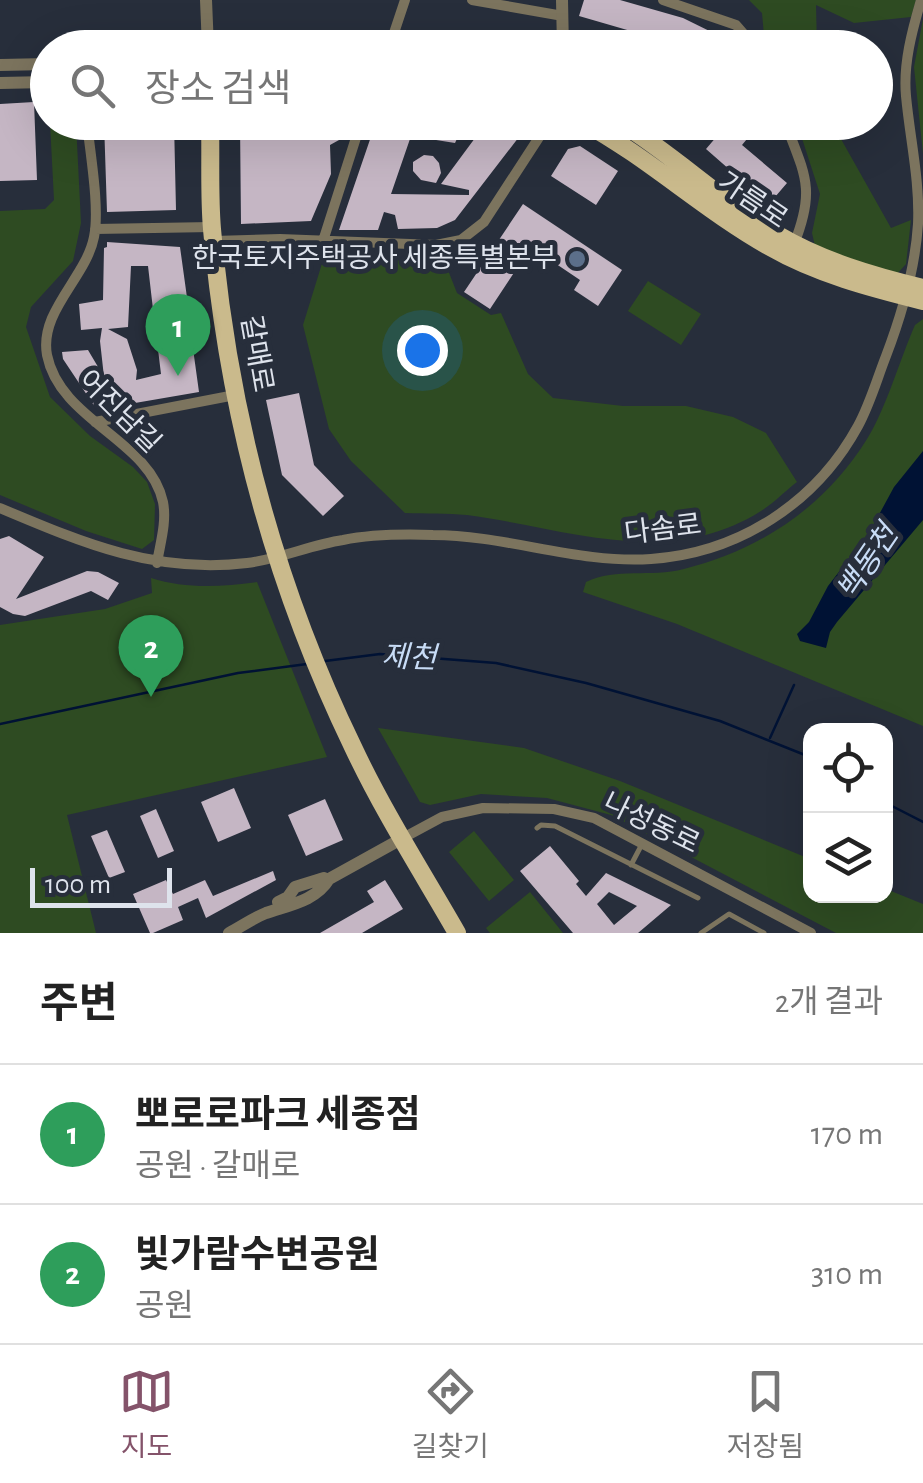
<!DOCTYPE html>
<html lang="ko">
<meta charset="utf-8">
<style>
:root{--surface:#fff;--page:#f6f6f6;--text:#222;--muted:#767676;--line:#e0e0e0;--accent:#84536a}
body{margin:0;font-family:"Alegreya Sans","Noto Sans KR",sans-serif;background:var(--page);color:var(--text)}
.controls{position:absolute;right:30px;bottom:30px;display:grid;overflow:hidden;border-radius:20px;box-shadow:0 10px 40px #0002}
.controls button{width:90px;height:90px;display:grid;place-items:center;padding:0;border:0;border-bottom:2px solid var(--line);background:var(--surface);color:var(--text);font:50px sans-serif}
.scale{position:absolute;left:30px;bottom:25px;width:142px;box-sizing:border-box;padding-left:10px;border:5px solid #dee3ec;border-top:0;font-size:28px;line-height:35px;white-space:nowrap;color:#dee3ec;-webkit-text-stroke:8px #272e3b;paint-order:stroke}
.you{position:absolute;left:422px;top:350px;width:35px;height:35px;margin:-25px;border:8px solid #fff;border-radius:50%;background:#1a73e8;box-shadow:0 0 0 15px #1a73e833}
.badge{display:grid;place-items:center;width:65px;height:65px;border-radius:50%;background:var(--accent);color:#fff;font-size:32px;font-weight:700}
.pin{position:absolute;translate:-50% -82px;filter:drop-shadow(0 2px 5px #0008)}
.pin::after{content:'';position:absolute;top:52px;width:35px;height:30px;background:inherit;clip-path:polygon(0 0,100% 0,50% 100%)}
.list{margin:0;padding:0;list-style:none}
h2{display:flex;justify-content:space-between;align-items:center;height:130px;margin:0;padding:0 40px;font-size:42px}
h2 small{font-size:32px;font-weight:400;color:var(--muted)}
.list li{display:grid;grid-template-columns:65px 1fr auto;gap:30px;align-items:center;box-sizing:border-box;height:140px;padding:0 40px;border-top:2px solid var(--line)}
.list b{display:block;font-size:38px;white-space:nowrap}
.list p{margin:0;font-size:32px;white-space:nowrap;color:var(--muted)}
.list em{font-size:32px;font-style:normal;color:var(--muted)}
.icon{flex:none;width:55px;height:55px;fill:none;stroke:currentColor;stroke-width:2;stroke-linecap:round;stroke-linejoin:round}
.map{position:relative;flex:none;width:923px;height:933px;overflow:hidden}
.search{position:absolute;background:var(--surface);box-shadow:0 10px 40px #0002;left:30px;right:30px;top:30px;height:110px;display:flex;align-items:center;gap:25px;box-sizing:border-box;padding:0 35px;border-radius:55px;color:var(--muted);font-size:38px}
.sheet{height:410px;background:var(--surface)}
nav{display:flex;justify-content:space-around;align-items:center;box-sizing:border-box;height:140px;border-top:2px solid var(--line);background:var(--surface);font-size:28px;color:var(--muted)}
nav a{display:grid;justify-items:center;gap:5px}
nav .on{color:var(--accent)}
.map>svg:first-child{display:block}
.green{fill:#2e4b22}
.water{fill:#001234}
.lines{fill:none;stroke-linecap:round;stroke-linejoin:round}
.stream{stroke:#001234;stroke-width:2.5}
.building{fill:#c5b6c4;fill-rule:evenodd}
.service{stroke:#7c745e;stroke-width:5}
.minor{stroke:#7c745e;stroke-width:10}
.tertiary{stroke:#7c745e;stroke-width:12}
.primary{stroke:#caba8c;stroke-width:18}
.service-dot{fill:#5c6f8a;stroke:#272e3b;stroke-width:4}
.labels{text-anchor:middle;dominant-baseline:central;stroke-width:10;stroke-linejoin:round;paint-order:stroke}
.street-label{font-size:28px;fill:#dee3ec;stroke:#272e3b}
.poi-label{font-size:28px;fill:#dee3ec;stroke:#272e3b;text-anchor:end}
.water-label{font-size:30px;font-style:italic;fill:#c8dcf6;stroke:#272e3b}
</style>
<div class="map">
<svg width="923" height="933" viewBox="0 0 923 933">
<rect width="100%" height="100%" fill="#272e3b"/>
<path class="green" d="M 749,0 L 916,0 L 911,17 L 854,23 L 816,5 L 817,48 L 765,47 L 762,13 Z
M 923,19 L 923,154 L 914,67 Z
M 50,123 L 76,123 L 81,223 L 73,261 L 31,307 L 26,327 L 50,397 L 90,436 L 133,467 L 147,482 L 155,504 L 154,540 L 142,549 L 86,531 L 0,495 L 0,211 L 45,209 L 54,200 Z
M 797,123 L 832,123 L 891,228 L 911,220 L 906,264 L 896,275 L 815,246 L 812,233 L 820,194 Z
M 324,257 L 444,260 L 457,293 L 491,315 L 501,313 L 528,374 L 553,398 L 623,406 L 686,406 L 733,417 L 766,433 L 797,482 C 785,491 774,503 761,511 C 668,570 565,528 467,515 C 447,513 426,514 405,513 L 351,461 L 329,429 L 303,325 Z
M 648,281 L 701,314 L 681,345 L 628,311 Z
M 923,319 L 923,726 L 677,624 L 583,592 L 586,582 C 617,567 650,578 684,569 C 760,550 825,507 867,439 C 886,409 900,359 915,325 Z
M 151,578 C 185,589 221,587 257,582 L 327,757 L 67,815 L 96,933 L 0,933 L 0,625 L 105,609 L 152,593 Z
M 378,728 L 524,748 L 620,781 L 810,859 L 810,896 L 886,896 L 886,889 L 923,904 L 923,933 L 836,933 L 611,815 L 547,798 L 481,794 L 430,805 L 420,802 Z
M 474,831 L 514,880 L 489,901 L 449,852 Z
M 530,892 L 563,933 L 490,933 L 486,928 Z"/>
<path class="water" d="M 923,451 L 923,520 L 837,622 L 830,632 L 826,648 L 800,641 L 797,634 L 809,622 L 828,586 L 869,533 L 894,487 Z"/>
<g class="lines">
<path class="stream" d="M 325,661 L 380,654 L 496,663 L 586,683 L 720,721 L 810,757
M 0,724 L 238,673 L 307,664
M 770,738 L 794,685
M 886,803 L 923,822"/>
</g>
<path class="building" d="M 584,0 L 620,0 L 683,18 L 744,48 L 669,48 L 672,43 L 579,16 Z
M 490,34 L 521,41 L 523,34 L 539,38 L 537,48 L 487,48 Z
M 34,102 L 37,180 L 0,181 L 0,104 Z
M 104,122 L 174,122 L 176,210 L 107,212 Z
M 240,122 L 352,122 L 348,135 L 330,145 L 331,174 L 311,221 L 241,224 Z
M 376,122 L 509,122 L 521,125 L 518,132 L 522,133 L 455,220 L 437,228 L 398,229 L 395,215 L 384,212 L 378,230 L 339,230 ZM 461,130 L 478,134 L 441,184 L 469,190 L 469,195 L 391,194 L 411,136 L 455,143 Z
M 729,122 L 761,122 L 742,145 L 787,183 L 769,204 L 706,149 Z
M 580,146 L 618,171 L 596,205 L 551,176 L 568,149 Z
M 424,155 L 433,156 L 439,163 L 441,173 L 436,183 L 421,180 L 413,171 L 413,162 Z
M 523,204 L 622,270 L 598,306 L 574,290 L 580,280 L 531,247 L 490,309 L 464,292 Z
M 107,242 L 180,247 L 189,312 L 154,318 L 148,266 L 131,266 L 128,327 L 108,329 L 127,339 L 137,370 L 136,380 L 161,374 L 156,333 L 190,327 L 199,392 L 100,409 L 95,407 L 63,359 L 62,352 L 88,350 L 104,377 L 100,341 L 102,328 L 81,330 L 79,304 L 103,300 L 104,248 L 107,247 Z
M 299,393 L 314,465 L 344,496 L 323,516 L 282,475 L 266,400 Z
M 9,536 L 44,557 L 16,599 L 87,571 L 98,572 L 119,583 L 108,600 L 91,591 L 25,616 L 13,614 L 0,607 L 0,539 Z
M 234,788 L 251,828 L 218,842 L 201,802 Z
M 325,799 L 343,840 L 306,856 L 288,815 Z
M 156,809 L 174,851 L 158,858 L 140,816 Z
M 107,830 L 125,872 L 109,878 L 91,836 Z
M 550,846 L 579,881 L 576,884 L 586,896 L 606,873 L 671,905 L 638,933 L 573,933 L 520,871 ZM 609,892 L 637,906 L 614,925 L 597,904 Z
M 273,871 L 276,880 L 206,918 L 198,898 L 178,907 L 183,920 L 153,933 L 150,933 L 133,894 L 166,880 L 173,894 L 205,880 L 213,896 Z
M 385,880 L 403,909 L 362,933 L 320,933 L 374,902 L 367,891 Z"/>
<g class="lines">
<path class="service" d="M 537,828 L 541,825 L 555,826 L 698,898
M 631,865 L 641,846
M 701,933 L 729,914 L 764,933"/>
<path class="minor" d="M 472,0 L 563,16
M 663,0 L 736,25 L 756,48
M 389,48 L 405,0
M 87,122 C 90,153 100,208 94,237 C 86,278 39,311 47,355 C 60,421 150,440 163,502 C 167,522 160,544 157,563
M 785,122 C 805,175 816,189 794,244
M 95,229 L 212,227
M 214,241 L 280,239 L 436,245 L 461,240 L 484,222 L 549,122
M 323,241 L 361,122
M 95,422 L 235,395
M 0,508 C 83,543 155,574 247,563 C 280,559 310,545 343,540 C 373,534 403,534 433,535 C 506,535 578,564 651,559 C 739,553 816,503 858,426 C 870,404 877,379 886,356 C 902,314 915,270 918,224 C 920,181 910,139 906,96 C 903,64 912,31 921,0
M 403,838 L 442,817 L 483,808 L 554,809 L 594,818 L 811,933"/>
<path class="tertiary" d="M 206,0 L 208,48
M 562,0 L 563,48
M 0,65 L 48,64
M 0,83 L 48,82
M 278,902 L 288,897 L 295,887 L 324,878
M 229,933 C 241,927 253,918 266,913 C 289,905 316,901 329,879 L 403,838"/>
<path class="primary" d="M 210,122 C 211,158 209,194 212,229 C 228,409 274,584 353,747 C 383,811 422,872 457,933
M 583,122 C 649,158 704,210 770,247 C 817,274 871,288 923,301
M 620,122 C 675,156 722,202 778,235 C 822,261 873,276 923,288"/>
</g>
<circle class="service-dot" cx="577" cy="259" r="10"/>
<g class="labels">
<g class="street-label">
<text transform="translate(752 201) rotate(34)">가름로</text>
<text transform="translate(256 354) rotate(80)">갈매로</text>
<text transform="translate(119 412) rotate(45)">어진남길</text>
<text transform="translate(663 530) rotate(-7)">다솜로</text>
<text transform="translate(651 824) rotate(26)">나성동로</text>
</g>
<g class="poi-label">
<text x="557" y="259">한국토지주택공사 세종특별본부</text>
</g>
<g class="water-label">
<text transform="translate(868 563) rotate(-56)">백동천</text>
<text transform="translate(409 658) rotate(2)">제천</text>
</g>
</g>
</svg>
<div class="controls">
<button><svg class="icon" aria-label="locate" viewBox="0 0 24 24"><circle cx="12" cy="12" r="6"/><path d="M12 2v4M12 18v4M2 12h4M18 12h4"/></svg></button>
<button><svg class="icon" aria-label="layers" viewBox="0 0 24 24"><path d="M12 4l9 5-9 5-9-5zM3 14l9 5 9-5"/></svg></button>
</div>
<div class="scale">100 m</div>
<div class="you"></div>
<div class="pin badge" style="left:178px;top:376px;background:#2e9e5b">1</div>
<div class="pin badge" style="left:151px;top:697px;background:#2e9e5b">2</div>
<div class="search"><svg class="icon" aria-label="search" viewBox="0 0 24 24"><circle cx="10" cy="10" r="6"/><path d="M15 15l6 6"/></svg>장소 검색</div>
</div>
<section class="sheet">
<h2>주변<small>2개 결과</small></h2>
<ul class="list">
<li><span class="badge" style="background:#2e9e5b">1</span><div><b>뽀로로파크 세종점</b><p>공원 · 갈매로</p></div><em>170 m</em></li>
<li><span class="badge" style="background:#2e9e5b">2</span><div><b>빛가람수변공원</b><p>공원</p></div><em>310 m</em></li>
</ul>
</section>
<nav>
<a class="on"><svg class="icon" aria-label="map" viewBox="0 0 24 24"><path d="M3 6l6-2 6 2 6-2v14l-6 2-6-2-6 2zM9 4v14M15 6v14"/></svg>지도</a>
<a><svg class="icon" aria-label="directions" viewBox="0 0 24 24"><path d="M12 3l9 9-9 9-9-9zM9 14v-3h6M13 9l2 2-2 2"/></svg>길찾기</a>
<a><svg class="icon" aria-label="saved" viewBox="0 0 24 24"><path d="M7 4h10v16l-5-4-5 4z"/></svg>저장됨</a>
</nav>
